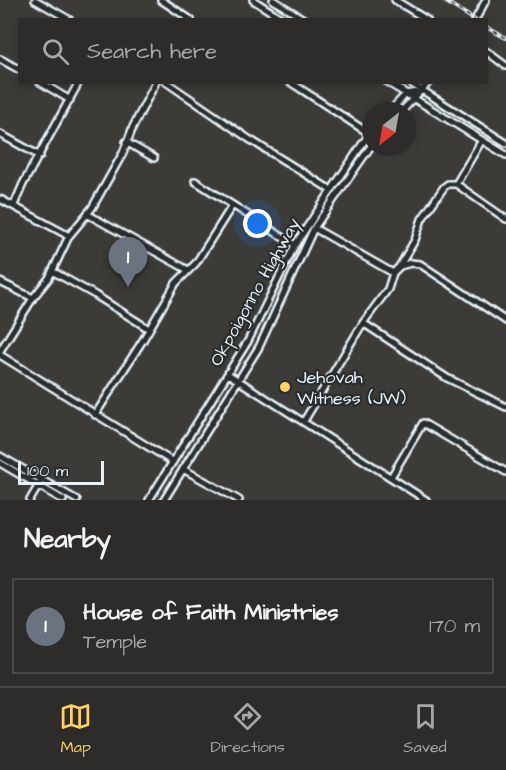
<!DOCTYPE html>
<style>
:root{--surface:#2d2c2a;--page:#393836;--text:#f1f3f6;--muted:#a7a7a8;--line:#484847;--accent:#ffd166}
body{margin:0;font-family:"Architects Daughter",sans-serif;background:var(--page);color:var(--text)}
.compass{position:absolute;left:362px;top:102px;width:54px;height:54px;border-radius:50%;background:var(--surface);box-shadow:0 3px 9px #0003;rotate:211deg}
.scale{position:absolute;left:18px;bottom:15px;width:86px;box-sizing:border-box;padding-left:6px;border:3px solid #e8f1f8;border-top:0;font-size:16px;line-height:21px;white-space:nowrap;color:#e8f1f8;-webkit-text-stroke:4px #2a2d2e;paint-order:stroke}
.you{position:absolute;left:258px;top:224px;width:21px;height:21px;margin:-15px;border:4px solid #fff;border-radius:50%;background:#1a73e8;box-shadow:0 0 0 9px #1a73e833}
.badge{display:grid;place-items:center;width:39px;height:39px;border-radius:50%;background:var(--accent);color:#fff;font-size:20px;font-weight:700}
.pin{position:absolute;translate:-50% -50px;filter:drop-shadow(0 2px 3px #0008)}
.pin::after{content:'';position:absolute;top:32px;width:21px;height:18px;background:inherit;clip-path:polygon(0 0,100% 0,50% 100%)}
.list{margin:0;padding:0;list-style:none}
h2{display:flex;justify-content:space-between;align-items:center;height:78px;margin:0;padding:0 24px;font-size:26px}
h2 small{font-size:20px;font-weight:400;color:var(--muted)}
.list li{display:grid;grid-template-columns:39px 1fr auto;gap:18px;align-items:center;box-sizing:border-box;height:96px;margin:0 12px 12px;padding:0 12px;border:2px solid var(--line);border-radius:0px}
.list b{display:block;font-size:22px;white-space:nowrap}
.list p{margin:0;font-size:20px;white-space:nowrap;color:var(--muted)}
.list em{font-size:20px;font-style:normal;color:var(--muted)}
.icon{flex:none;width:33px;height:33px;fill:none;stroke:currentColor;stroke-width:2;stroke-linecap:round;stroke-linejoin:round}
.map{position:relative;flex:none;width:506px;height:500px;overflow:hidden}
.search{position:absolute;background:var(--surface);box-shadow:0 3px 9px #0003;left:18px;right:18px;top:18px;height:66px;display:flex;align-items:center;gap:15px;box-sizing:border-box;padding:0 21px;border-radius:0px;color:var(--muted);font-size:22px}
.sheet{height:186px;background:var(--surface)}
nav{display:flex;justify-content:space-around;align-items:center;box-sizing:border-box;height:84px;border-top:2px solid var(--line);background:var(--surface);font-size:16px;color:var(--muted)}
nav a{display:grid;justify-items:center;gap:3px}
nav .on{color:var(--accent)}
.map>svg:first-child{display:block}
.lines{fill:none;stroke-linecap:round;stroke-linejoin:round}
.minor-casing{stroke:#e8f1f8;stroke-width:10}
.minor{stroke:#2a2d2e;stroke-width:5}
.rail-casing{stroke:#e8f1f8;stroke-width:4}
.rail{stroke:#2a2d2e;stroke-width:1.5;stroke-dasharray:4.5;stroke-linecap:butt}
.poi-dot{fill:#ffd166;stroke:#2a2d2e;stroke-width:2}
.labels{text-anchor:middle;dominant-baseline:central;stroke-width:4.5;stroke-linejoin:round;paint-order:stroke}
.street-label{font-size:18px;fill:#e8f1f8;stroke:#2a2d2e}
.poi-label{font-size:18px;fill:#e8f1f8;stroke:#2a2d2e;text-anchor:start}
</style>
<div class="map">
<svg width="506" height="500" viewBox="0 0 506 500">
<rect width="100%" height="100%" fill="#3c3b38"/>
<filter id="ink" filterUnits="userSpaceOnUse"><feTurbulence type="fractalNoise" baseFrequency=".0167" numOctaves="2"/><feDisplacementMap in="SourceGraphic" scale="12" xChannelSelector="R" yChannelSelector="G"/><feConvolveMatrix kernelMatrix="1 2 1 2 8 2 1 2 1" color-interpolation-filters="sRGB"/></filter>
<g filter="url(#ink)">
<g class="lines">
<defs>
<path id="minor" d="M 35,0 L 70,20
M 161,0 L 191,20
M 253,0 L 284,20
M 273,0 L 305,20
M 395,0 L 427,20
M 475,20 L 486,0
M 486,51 L 506,66
M 0,59 L 20,70
M 40,82 L 70,100
M 166,82 L 249,139 L 331,190
M 290,82 L 370,134
M 387,82 L 506,155
M 409,82 L 506,143
M 390,111 L 406,94 L 423,91
M 402,111 L 429,82
M 0,134 L 40,156
M 126,142 L 154,158
M 195,181 L 295,245
M 456,184 L 482,140
M 0,199 L 69,236
M 14,205 L 23,184 L 79,82
M 87,214 L 188,270
M 314,228 L 393,273
M 400,266 L 411,263 L 420,264 L 506,321
M 52,271 L 95,295 L 149,329
M 0,282 L 33,298
M 363,323 L 447,378 L 506,407
M 0,351 L 33,298 L 49,278 L 69,236 L 92,208 L 123,153 L 133,127 L 156,82
M 0,355 L 173,462
M 228,374 L 426,500
M 95,415 L 143,340 L 176,283 L 196,263 L 232,206
M 304,421 L 363,323 L 388,289 L 393,273 L 399,267 L 415,240 L 422,219 L 444,187 L 448,184 L 456,184 L 506,219
M 0,456 L 77,500
M 0,463 L 63,500
M 183,469 L 239,500
M 391,477 L 423,423 L 506,472
M 30,500 L 40,483
M 149,500 L 248,341 L 295,245 L 371,131
M 164,500 L 259,347 L 314,228 L 371,146"/>
</defs>
<use href="#minor" class="minor-casing"/>
<use href="#minor" class="minor"/>
<defs>
<path id="rail" d="M 443,0 L 475,20
M 486,27 L 506,38"/>
</defs>
<use href="#rail" class="rail-casing"/>
<use href="#rail" class="rail"/>
</g>
</g>
<circle class="poi-dot" cx="285" cy="387" r="6"/>
<g class="labels">
<g class="street-label">
<text transform="translate(255 292) rotate(-61)">Okpoigonno Highway</text>
</g>
<g class="poi-label">
<text x="297" y="377">Jehovah<tspan x="297" dy="21">Witness (JW)</tspan></text>
</g>
</g>
</svg>
<svg class="compass" viewBox="-18 -18 36 36"><path d="M0-13l5 13h-10z" fill="#e53935"/><path d="M0 13l5-13h-10z" fill="#a7a7a8"/></svg>
<div class="scale">100 m</div>
<div class="you"></div>
<div class="pin badge" style="left:128px;top:287px;background:#6b7280">1</div>
<div class="search"><svg class="icon" aria-label="search" viewBox="0 0 24 24"><circle cx="10" cy="10" r="6"/><path d="M15 15l6 6"/></svg>Search here</div>
</div>
<section class="sheet">
<h2>Nearby<small></small></h2>
<ul class="list">
<li><span class="badge" style="background:#6b7280">1</span><div><b>House of Faith Ministries</b><p>Temple</p></div><em>170 m</em></li>
</ul>
</section>
<nav>
<a class="on"><svg class="icon" aria-label="map" viewBox="0 0 24 24"><path d="M3 6l6-2 6 2 6-2v14l-6 2-6-2-6 2zM9 4v14M15 6v14"/></svg>Map</a>
<a><svg class="icon" aria-label="directions" viewBox="0 0 24 24"><path d="M12 3l9 9-9 9-9-9zM9 14v-3h6M13 9l2 2-2 2"/></svg>Directions</a>
<a><svg class="icon" aria-label="saved" viewBox="0 0 24 24"><path d="M7 4h10v16l-5-4-5 4z"/></svg>Saved</a>
</nav>
